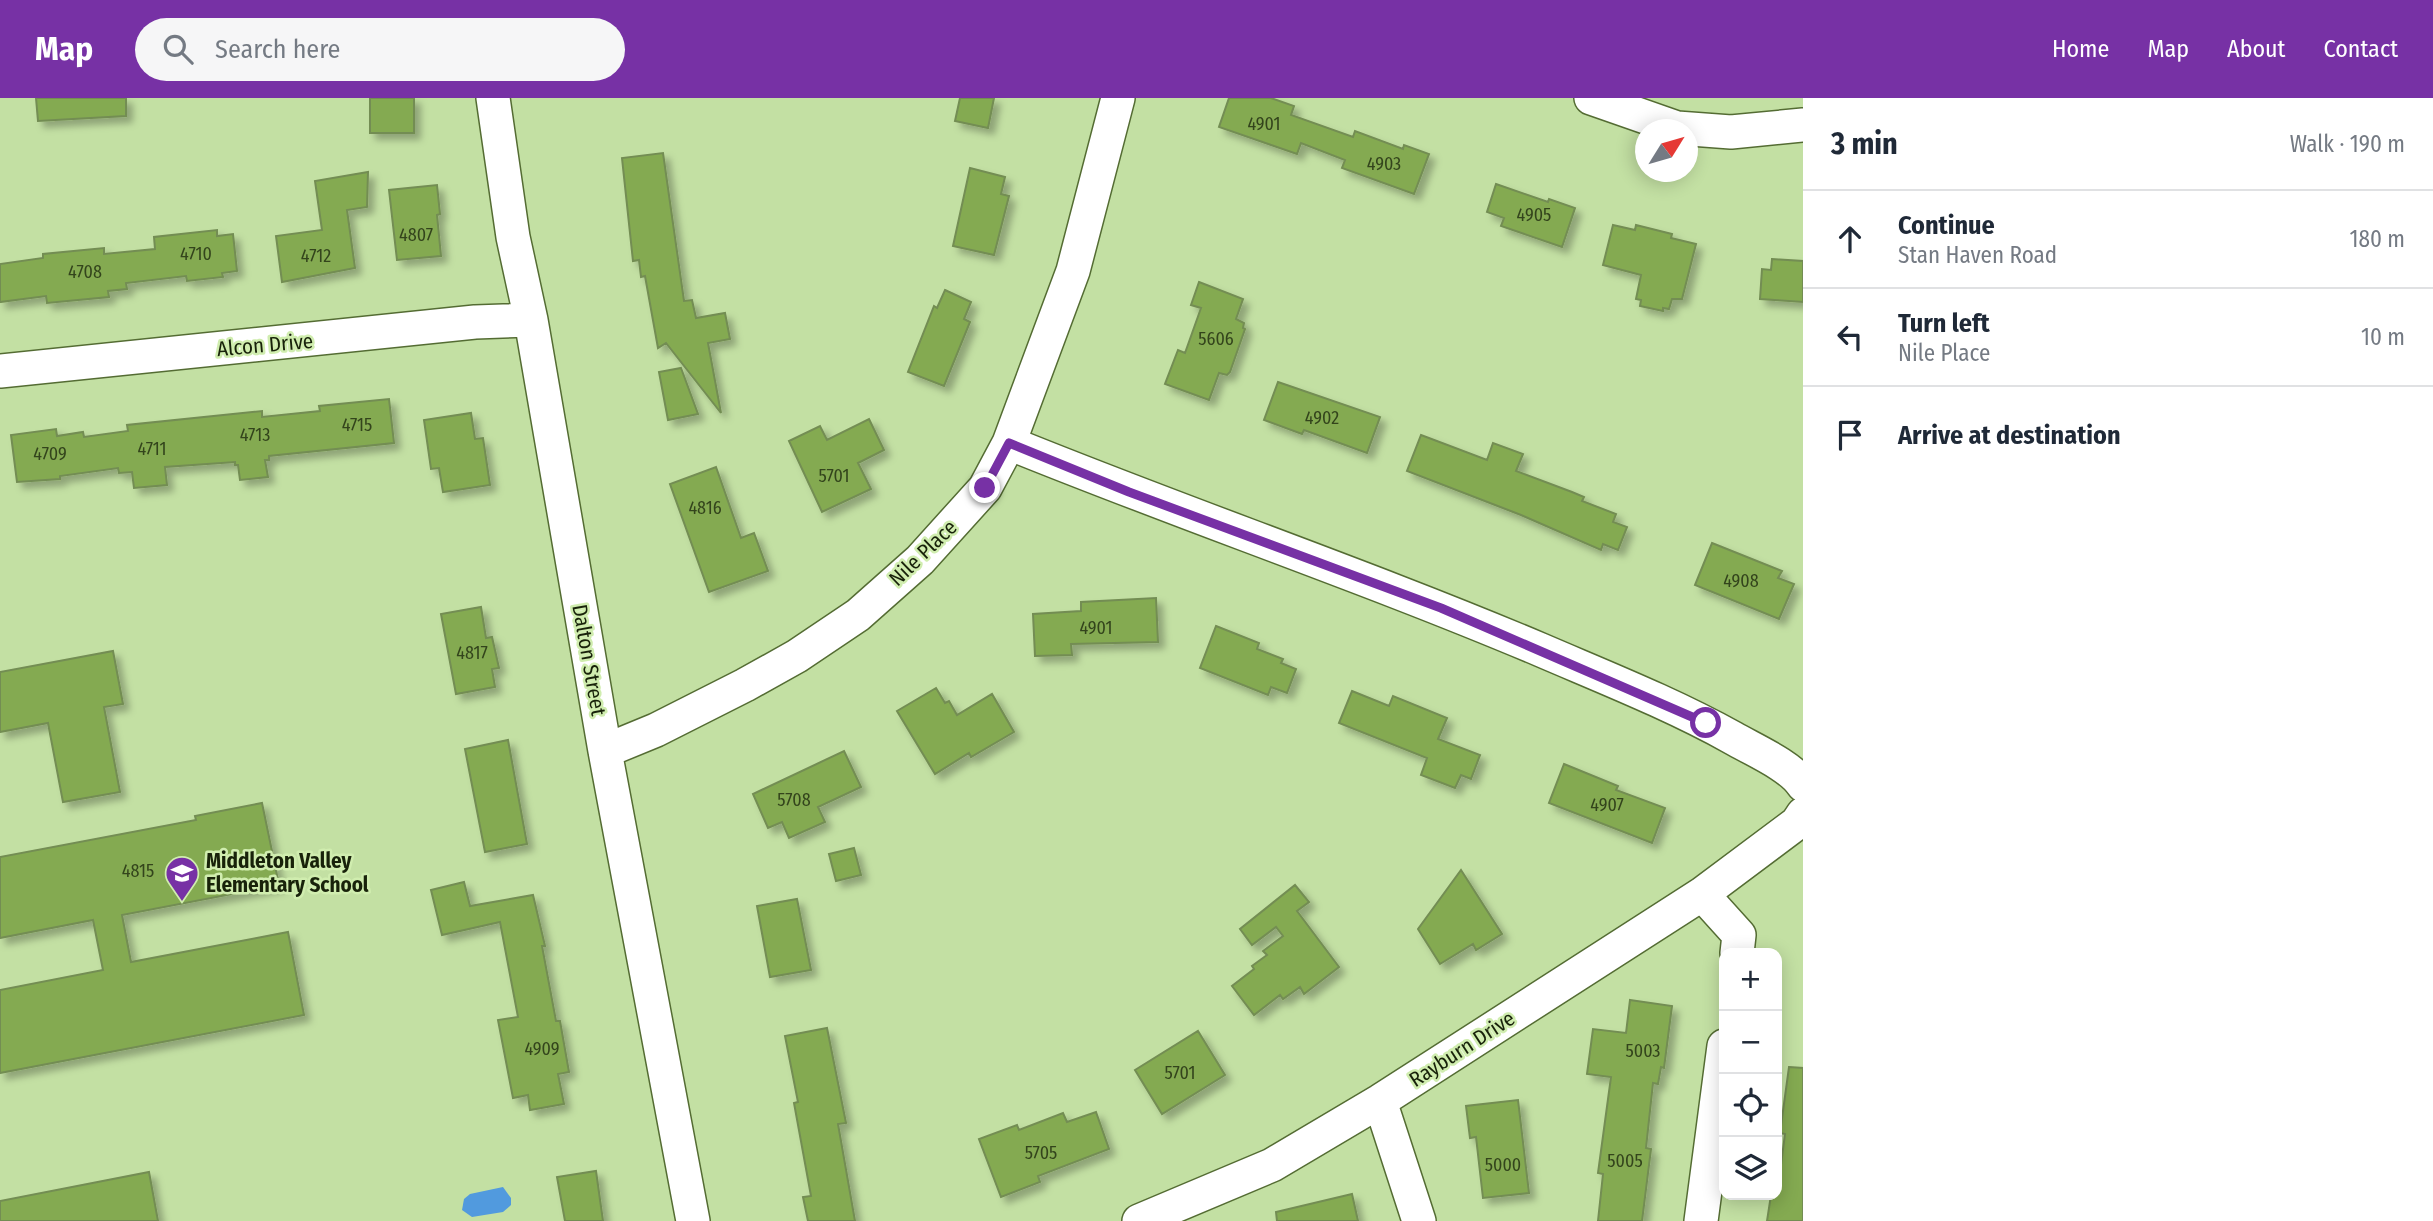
<!DOCTYPE html>
<meta charset="utf-8">
<style>
:root{--surface:#fff;--page:#f6f6f7;--text:#1f2937;--muted:#747a83;--line:#e0e1e3;--accent:#7731a5}
body{margin:0;font-family:"Fira Sans Condensed",sans-serif;background:var(--page);color:var(--text)}
.controls{position:absolute;right:21px;bottom:21px;display:grid;overflow:hidden;border-radius:14px;box-shadow:0 4px 18px #0003}
.controls button{width:63px;height:63px;display:grid;place-items:center;padding:0;border:0;border-bottom:2px solid var(--line);background:var(--surface);color:var(--text);font:35px sans-serif}
.compass{position:absolute;left:1635px;top:21px;width:63px;height:63px;border-radius:50%;background:var(--surface);box-shadow:0 4px 18px #0003;rotate:53deg}
.stop{position:absolute;width:21px;height:21px;margin:-16px;border:5px solid #7731a5;border-radius:50%;background:#fff}
.stop.end{background:#7731a5;border-color:#fff;box-shadow:0 2px 7px #0008}
.list{margin:0;padding:0;list-style:none}
h2{display:flex;justify-content:space-between;align-items:center;height:91px;margin:0;padding:0 28px;font-size:30px}
h2 small{font-size:23px;font-weight:400;color:var(--muted)}
.list li{display:grid;grid-template-columns:46px 1fr auto;gap:21px;align-items:center;box-sizing:border-box;height:98px;padding:0 28px;border-top:2px solid var(--line)}
.list b{display:block;font-size:26px;white-space:nowrap}
.list p{margin:0;font-size:23px;white-space:nowrap;color:var(--muted)}
.list em{font-size:23px;font-style:normal;color:var(--muted)}
.icon{flex:none;width:38px;height:38px;fill:none;stroke:currentColor;stroke-width:2;stroke-linecap:round;stroke-linejoin:round}
.map{position:relative;flex:none;width:1803px;height:1123px;overflow:hidden}
header{display:flex;align-items:center;gap:42px;box-sizing:border-box;height:98px;padding:0 35px;background:var(--accent);color:#fff}
header strong{font-size:33px}
nav{display:flex;gap:38px;margin-inline-start:auto;font-size:24px}
.search{width:490px;height:63px;background:var(--page);display:flex;align-items:center;gap:18px;box-sizing:border-box;padding:0 24px;border-radius:38px;color:var(--muted);font-size:26px}
main{display:flex}
aside{flex:1;background:var(--surface)}
.map>svg:first-child{display:block}
.water{fill:#519ade}
.building{fill:#84aa51;stroke:#738d53;stroke-width:2;filter:url(#shadow)}
.lines{fill:none;stroke-linecap:round;stroke-linejoin:round}
.minor-casing{stroke:#546c33;stroke-width:36}
.minor{stroke:#fff;stroke-width:33}
.route{stroke:#7731a5;stroke-width:9}
.labels{text-anchor:middle;dominant-baseline:central;stroke-width:5;stroke-linejoin:round;paint-order:stroke}
.number-label{font-size:18px;fill:#33441c}
.street-label{font-size:21px;fill:#18220a;stroke:#d0edaf}
.poi-label{font-size:21px;font-weight:bold;fill:#18220a;stroke:#d0edaf;text-anchor:start}
</style>
<header>
<strong>Map</strong>
<div class="search"><svg class="icon" aria-label="search" viewBox="0 0 24 24"><circle cx="10" cy="10" r="6"/><path d="M15 15l6 6"/></svg>Search here</div>
<nav><a>Home</a><a>Map</a><a>About</a><a>Contact</a></nav>
</header>
<main>
<div class="map">
<svg width="1803" height="1123" viewBox="0 0 1803 1123">
<defs>
<filter id="shadow"><feDropShadow dx="6" dy="6" stdDeviation="3.5" flood-color="#0004"/></filter>
</defs>
<rect width="100%" height="100%" fill="#c3e0a3"/>
<path class="water" d="M 503,1089 L 511,1100 L 511,1107 L 503,1114 L 472,1119 L 462,1112 L 464,1101 L 470,1096 Z"/>
<path class="building" d="M 36,0 L 126,0 L 126,18 L 38,23 Z
M 370,0 L 414,0 L 414,35 L 370,35 Z
M 960,0 L 994,0 L 988,30 L 955,23 Z
M 1229,0 L 1271,0 L 1294,8 L 1291,17 L 1353,39 L 1355,33 L 1403,51 L 1404,47 L 1429,56 L 1414,96 L 1342,70 L 1345,62 L 1301,45 L 1297,56 L 1219,29 Z
M 663,55 L 684,203 L 692,202 L 696,220 L 725,215 L 730,241 L 708,245 L 721,315 L 666,245 L 658,250 L 645,178 L 641,179 L 639,162 L 633,163 L 622,60 Z
M 970,70 L 1005,79 L 1001,96 L 1009,98 L 994,157 L 953,148 Z
M 368,74 L 367,109 L 347,112 L 355,170 L 282,184 L 276,138 L 322,132 L 315,83 Z
M 1496,86 L 1548,104 L 1549,101 L 1575,110 L 1562,149 L 1501,128 L 1504,120 L 1487,114 Z
M 437,87 L 440,116 L 437,117 L 441,158 L 397,162 L 389,92 Z
M 1613,127 L 1635,132 L 1636,127 L 1672,136 L 1671,140 L 1696,146 L 1682,201 L 1672,201 L 1669,211 L 1663,210 L 1663,213 L 1640,208 L 1641,202 L 1636,201 L 1641,177 L 1603,167 Z
M 217,132 L 217,138 L 233,136 L 237,173 L 222,175 L 223,179 L 187,183 L 186,178 L 126,185 L 127,191 L 108,193 L 109,199 L 47,205 L 46,198 L 0,204 L 0,166 L 43,160 L 43,156 L 104,150 L 104,156 L 155,151 L 154,139 Z
M 1772,161 L 1803,163 L 1803,204 L 1760,201 L 1762,171 L 1771,172 Z
M 1199,184 L 1243,201 L 1236,221 L 1244,225 L 1243,230 L 1245,231 L 1230,274 L 1227,277 L 1219,275 L 1209,302 L 1165,286 L 1178,252 L 1185,255 L 1201,210 L 1191,207 Z
M 945,192 L 971,204 L 964,221 L 970,224 L 944,288 L 908,274 L 934,208 L 937,210 Z
M 681,270 L 698,316 L 668,322 L 659,274 Z
M 1278,284 L 1380,319 L 1367,355 L 1304,332 L 1302,336 L 1264,322 Z
M 389,301 L 394,345 L 269,358 L 269,362 L 265,362 L 268,379 L 240,382 L 238,367 L 235,367 L 235,364 L 165,369 L 167,387 L 134,390 L 132,374 L 119,375 L 118,370 L 60,378 L 60,381 L 17,384 L 11,337 L 56,331 L 57,338 L 83,334 L 84,339 L 128,333 L 127,327 L 262,313 L 262,319 L 320,313 L 319,308 Z
M 471,315 L 475,341 L 483,340 L 490,387 L 443,394 L 439,370 L 431,371 L 424,322 Z
M 869,321 L 884,352 L 858,365 L 871,391 L 822,414 L 789,343 L 820,328 L 827,342 Z
M 1421,337 L 1487,362 L 1493,345 L 1523,356 L 1516,373 L 1572,394 L 1584,399 L 1582,403 L 1616,416 L 1613,424 L 1627,429 L 1618,452 L 1603,446 L 1601,452 L 1521,417 L 1407,373 Z
M 716,369 L 741,440 L 754,435 L 768,473 L 709,494 L 670,386 Z
M 1712,445 L 1782,473 L 1778,480 L 1794,486 L 1779,521 L 1695,487 Z
M 1156,500 L 1158,544 L 1071,546 L 1072,557 L 1035,558 L 1033,516 L 1081,513 L 1081,504 Z
M 481,509 L 486,540 L 492,539 L 499,570 L 492,571 L 495,589 L 456,596 L 441,516 Z
M 1216,528 L 1259,545 L 1257,551 L 1283,561 L 1281,565 L 1296,571 L 1287,595 L 1271,589 L 1268,597 L 1200,570 Z
M 113,553 L 123,606 L 104,609 L 120,694 L 63,704 L 48,625 L 0,634 L 0,574 Z
M 936,590 L 945,605 L 949,603 L 957,617 L 992,596 L 1014,634 L 971,659 L 969,655 L 935,676 L 897,613 Z
M 1352,593 L 1389,608 L 1393,598 L 1447,620 L 1438,641 L 1480,657 L 1471,681 L 1461,677 L 1455,690 L 1421,677 L 1427,660 L 1339,625 Z
M 508,642 L 527,746 L 485,754 L 465,651 Z
M 844,653 L 861,689 L 818,709 L 825,724 L 789,740 L 782,724 L 768,730 L 753,696 Z
M 1564,666 L 1618,688 L 1616,692 L 1665,710 L 1652,745 L 1549,705 Z
M 262,705 L 279,787 L 122,817 L 131,864 L 288,834 L 304,917 L 0,975 L 0,892 L 103,872 L 93,822 L 0,840 L 0,759 L 196,722 L 195,718 Z
M 854,750 L 861,777 L 836,783 L 829,756 Z
M 1461,772 L 1502,836 L 1476,852 L 1473,846 L 1440,866 L 1418,831 Z
M 464,784 L 470,808 L 533,797 L 545,848 L 542,848 L 556,923 L 560,923 L 569,974 L 558,976 L 564,1006 L 530,1012 L 528,997 L 513,1000 L 498,922 L 518,919 L 500,824 L 442,837 L 431,792 Z
M 1295,787 L 1309,804 L 1297,813 L 1339,869 L 1304,896 L 1300,889 L 1283,901 L 1280,897 L 1254,917 L 1232,888 L 1254,871 L 1252,868 L 1267,857 L 1263,853 L 1283,838 L 1276,829 L 1252,847 L 1240,831 Z
M 797,801 L 811,872 L 770,879 L 757,808 Z
M 1630,902 L 1672,908 L 1664,970 L 1661,969 L 1658,986 L 1653,985 L 1646,1050 L 1651,1051 L 1642,1123 L 1598,1123 L 1603,1076 L 1598,1075 L 1611,979 L 1587,976 L 1593,931 L 1626,935 Z
M 827,930 L 846,1025 L 838,1026 L 855,1123 L 808,1123 L 803,1099 L 811,1098 L 794,1005 L 798,1004 L 785,938 Z
M 1198,933 L 1225,977 L 1162,1016 L 1135,972 Z
M 1789,969 L 1803,970 L 1803,1123 L 1767,1123 L 1771,1097 L 1777,1097 L 1785,1036 L 1780,1035 Z
M 1518,1002 L 1529,1095 L 1483,1100 L 1476,1039 L 1470,1040 L 1466,1008 Z
M 1096,1014 L 1109,1051 L 1038,1078 L 1040,1084 L 1001,1099 L 979,1041 L 1017,1027 L 1019,1032 L 1063,1015 L 1067,1024 Z
M 596,1073 L 603,1123 L 565,1123 L 557,1079 Z
M 149,1074 L 158,1123 L 0,1123 L 0,1103 Z
M 1352,1096 L 1358,1123 L 1277,1123 L 1276,1114 Z"/>
<g class="lines">
<defs>
<path id="minor" d="M 493,0 L 513,139 L 531,222 L 605,653 L 693,1123
M 1591,0 L 1677,30 L 1731,34 L 1803,27
M 0,273 L 475,224 L 531,222
M 1009,345 C 1186,417 1366,478 1541,552 C 1606,580 1672,606 1733,640 C 1754,652 1791,668 1803,687
M 605,653 L 656,632 L 745,587 L 797,558 L 858,517 L 920,462 L 985,390 L 1009,345 L 1073,173 L 1118,0
M 1702,796 L 1739,837 L 1737,855
M 1380,1003 L 1419,1123
M 1139,1123 L 1272,1067 L 1380,1003 L 1702,796 L 1797,725 L 1803,716
M 1701,1123 L 1724,948"/>
</defs>
<use href="#minor" class="minor-casing"/>
<use href="#minor" class="minor"/>
</g>
<g class="lines">
<path class="route" d="M 985,390 L 1009,345 L 1129,394 L 1441,510 L 1706,625"/>
</g>
<defs>
<symbol id="school-pin" viewBox="-11 -11 22 30"><path d="M0 17L-7.5 6A9.5 9.5 0 1 1 7.5 6Z" fill="#7731a5" stroke="#d0edaf"/><path d="M0-5L7-2L0 1L-7-2ZM-4 1L0 2.5L4 1V4Q0 6-4 4Z" fill="#fff"/></symbol>
</defs>
<g fill-rule="evenodd">
<use href="#school-pin" x="163" y="756" width="38" height="52"/>
</g>
<g class="labels">
<g class="number-label">
<text x="1264" y="26">4901</text>
<text x="1384" y="66">4903</text>
<text x="1534" y="117">4905</text>
<text x="416" y="137">4807</text>
<text x="196" y="156">4710</text>
<text x="316" y="158">4712</text>
<text x="85" y="174">4708</text>
<text x="1216" y="241">5606</text>
<text x="1322" y="320">4902</text>
<text x="357" y="327">4715</text>
<text x="255" y="337">4713</text>
<text x="152" y="351">4711</text>
<text x="50" y="356">4709</text>
<text x="834" y="378">5701</text>
<text x="705" y="410">4816</text>
<text x="1741" y="483">4908</text>
<text x="1096" y="530">4901</text>
<text x="472" y="555">4817</text>
<text x="794" y="702">5708</text>
<text x="1607" y="707">4907</text>
<text x="138" y="773">4815</text>
<text x="542" y="951">4909</text>
<text x="1643" y="953">5003</text>
<text x="1180" y="975">5701</text>
<text x="1041" y="1055">5705</text>
<text x="1625" y="1063">5005</text>
<text x="1503" y="1067">5000</text>
</g>
<g class="street-label">
<text transform="translate(265 247) rotate(-5)">Alcon Drive</text>
<text transform="translate(923 455) rotate(-44)">Nile Place</text>
<text transform="translate(589 562) rotate(80)">Dalton Street</text>
<text transform="translate(1462 951) rotate(-33)">Rayburn Drive</text>
</g>
<g class="poi-label">
<text x="206" y="763">Middleton Valley<tspan x="206" dy="24">Elementary School</tspan></text>
</g>
</g>
</svg>
<div class="controls">
<button>+</button>
<button>−</button>
<button><svg class="icon" aria-label="locate" viewBox="0 0 24 24"><circle cx="12" cy="12" r="6"/><path d="M12 2v4M12 18v4M2 12h4M18 12h4"/></svg></button>
<button><svg class="icon" aria-label="layers" viewBox="0 0 24 24"><path d="M12 4l9 5-9 5-9-5zM3 14l9 5 9-5"/></svg></button>
</div>
<svg class="compass" viewBox="-18 -18 36 36"><path d="M0-13l5 13h-10z" fill="#e53935"/><path d="M0 13l5-13h-10z" fill="#747a83"/></svg>
<div class="stop" style="left:1706px;top:625px"></div>
<div class="stop end" style="left:985px;top:390px"></div>
</div>
<aside>
<h2>3 min<small>Walk · 190 m</small></h2>
<ul class="list">
<li><svg class="icon" aria-label="ahead" viewBox="0 0 24 24"><path d="M12 20V5M6 11l6-6 6 6"/></svg><div><b>Continue</b><p>Stan Haven Road</p></div><em>180 m</em></li>
<li><svg class="icon" aria-label="left" viewBox="0 0 24 24"><path d="M17 20v-9H6M10 6l-5 5 5 5"/></svg><div><b>Turn left</b><p>Nile Place</p></div><em>10 m</em></li>
<li><svg class="icon" aria-label="arrive" viewBox="0 0 24 24"><path d="M6 21V4h12l-3 4 3 4H6"/></svg><div><b>Arrive at destination</b></div></li>
</ul>
</aside>
</main>
